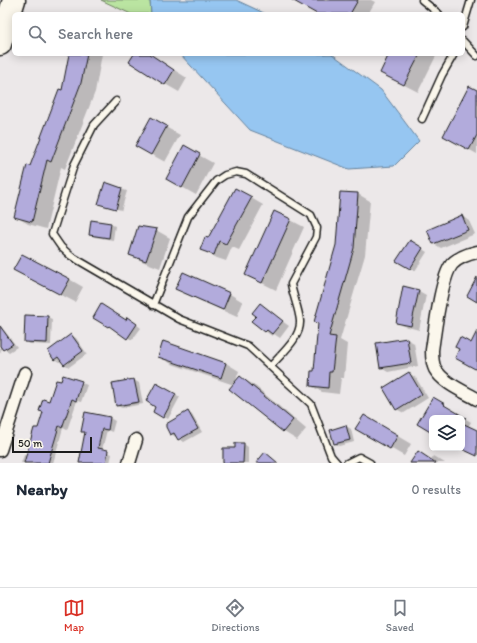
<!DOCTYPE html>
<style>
:root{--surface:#fff;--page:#f6f6f7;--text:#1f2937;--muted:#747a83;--line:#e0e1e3;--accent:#d93025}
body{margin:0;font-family:Itim,sans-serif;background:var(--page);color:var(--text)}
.controls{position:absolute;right:12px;bottom:12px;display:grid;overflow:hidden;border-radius:6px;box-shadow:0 2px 10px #0003}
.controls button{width:36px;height:36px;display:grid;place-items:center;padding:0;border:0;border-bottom:1px solid var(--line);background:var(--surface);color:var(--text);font:20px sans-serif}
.scale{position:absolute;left:12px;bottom:10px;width:80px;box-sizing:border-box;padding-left:4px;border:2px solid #1c1c1c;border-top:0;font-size:11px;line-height:14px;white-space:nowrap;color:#1c1c1c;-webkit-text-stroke:3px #fbf7ec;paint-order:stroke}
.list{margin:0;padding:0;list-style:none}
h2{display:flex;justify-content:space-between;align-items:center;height:52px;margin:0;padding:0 16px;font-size:17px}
h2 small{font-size:13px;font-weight:400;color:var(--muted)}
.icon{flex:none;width:22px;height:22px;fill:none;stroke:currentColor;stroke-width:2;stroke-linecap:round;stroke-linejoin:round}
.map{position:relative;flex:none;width:477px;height:463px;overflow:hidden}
.search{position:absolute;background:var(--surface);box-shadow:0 2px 10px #0003;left:12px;right:12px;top:12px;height:44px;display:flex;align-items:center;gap:10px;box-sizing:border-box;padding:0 14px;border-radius:6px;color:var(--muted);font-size:15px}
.sheet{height:124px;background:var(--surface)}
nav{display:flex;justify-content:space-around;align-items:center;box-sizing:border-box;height:56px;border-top:1px solid var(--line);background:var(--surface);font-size:11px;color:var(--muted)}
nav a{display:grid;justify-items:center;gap:2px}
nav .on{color:var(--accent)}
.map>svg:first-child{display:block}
.green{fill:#bae4a1;stroke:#6b805e}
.water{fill:#96c6f1;stroke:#65829c}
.shadow{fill:#0003}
.building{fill:#b2abdc;stroke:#1c1c1c}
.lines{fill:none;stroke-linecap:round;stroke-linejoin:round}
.service-casing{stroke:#1c1c1c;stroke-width:9}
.minor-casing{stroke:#1c1c1c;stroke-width:15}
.motorway-casing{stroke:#1c1c1c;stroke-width:25}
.service{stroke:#fbf7ec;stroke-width:6}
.minor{stroke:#fbf7ec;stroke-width:12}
.motorway{stroke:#fbf7ec;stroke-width:22}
</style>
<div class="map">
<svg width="477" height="463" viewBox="0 0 477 463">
<rect width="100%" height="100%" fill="#ece8e9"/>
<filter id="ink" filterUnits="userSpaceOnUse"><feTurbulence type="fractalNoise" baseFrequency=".025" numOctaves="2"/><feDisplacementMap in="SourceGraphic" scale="8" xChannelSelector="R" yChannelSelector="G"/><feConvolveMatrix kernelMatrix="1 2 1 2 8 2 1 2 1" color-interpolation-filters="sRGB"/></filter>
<g filter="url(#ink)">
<path class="green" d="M 101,0 L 150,0 L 151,14 L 131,14 Z"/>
<path class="water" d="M 150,0 L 236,0 L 266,14 L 151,14 Z
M 180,54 L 332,54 L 381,90 L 419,141 L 394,166 L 349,169 L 250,130 Z"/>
<path class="shadow" d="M 294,0 L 371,0 L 375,2 L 368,14 L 319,14 Z
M 70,54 L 102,54 L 95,92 L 65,169 L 61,167 L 46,229 L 28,224 L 15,216 L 30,167 L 63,92 Z
M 135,54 L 149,54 L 187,78 L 179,92 L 165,84 Z
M 390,54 L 437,54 L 418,92 L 381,73 Z
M 477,91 L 477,154 L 444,136 Z
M 151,119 L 180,135 L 165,162 L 136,146 Z
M 184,147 L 213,163 L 196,195 L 180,186 Z
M 106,184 L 127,191 L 121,211 L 121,210 L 100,204 Z
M 341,193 L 358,194 L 370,201 L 365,255 L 340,340 L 347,344 L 344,378 L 341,378 L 339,394 L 322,392 L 311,386 L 315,372 L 319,324 L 337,245 Z
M 251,198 L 263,205 L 239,250 L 232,247 L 226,261 L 214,257 L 202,250 L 209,239 Z
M 275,212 L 304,227 L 276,290 L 246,275 Z
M 462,216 L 469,221 L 475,234 L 441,248 L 434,244 L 429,230 Z
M 110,224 L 115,226 L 113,240 L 95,237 L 90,234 Z
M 156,230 L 170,238 L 160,268 L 144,262 L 130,255 Z
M 410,241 L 427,252 L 415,271 L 398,261 Z
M 183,274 L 230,294 L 243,302 L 237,317 L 190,296 L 177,288 Z
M 28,278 L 69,279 L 83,287 L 75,302 Z
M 419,291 L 426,295 L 419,330 L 404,326 L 397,322 Z
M 260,305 L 289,326 L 280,338 L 274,334 L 272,336 L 265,331 L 257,316 Z
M 47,317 L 52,319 L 51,345 L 30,344 L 25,341 Z
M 94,317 L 132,321 L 141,328 L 132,340 Z
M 0,325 L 17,347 L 9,352 L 2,347 L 0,354 Z
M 71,335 L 76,338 L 87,354 L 69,367 L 64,364 L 62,360 L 60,362 L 55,359 L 49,351 Z
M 407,339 L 414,343 L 418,366 L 388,372 L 381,368 Z
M 159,357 L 226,363 L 239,371 L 235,383 L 240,377 L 254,385 L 306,429 L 297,440 L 284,432 L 230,389 L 234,385 L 172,364 Z
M 409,373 L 416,378 L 428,398 L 404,413 L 396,409 Z
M 64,376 L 87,385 L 81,402 L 77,401 L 67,430 L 63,428 L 53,463 L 21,463 L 24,455 L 27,456 L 50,403 L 61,383 Z
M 134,380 L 139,383 L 143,404 L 122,408 L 117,406 Z
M 157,384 L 180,397 L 168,419 L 154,411 L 157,406 Z
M 440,403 L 471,422 L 468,427 L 477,431 L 477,456 L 461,448 L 462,448 L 462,418 L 432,418 L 432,432 L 419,424 Z
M 188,412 L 192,415 L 202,432 L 184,442 L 179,439 L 177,436 L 176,437 L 171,434 Z
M 86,413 L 110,418 L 115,421 L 112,432 L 107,430 L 102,450 L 112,454 L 110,463 L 80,463 L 86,433 L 82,431 Z
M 364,416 L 411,444 L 404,456 L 357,429 Z
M 346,426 L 351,429 L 354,442 L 339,446 L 335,444 Z
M 244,444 L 248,447 L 248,463 L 224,463 L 236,449 Z
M 433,456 L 445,463 L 413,463 L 431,460 Z"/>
<path class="building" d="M 292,0 L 358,0 L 350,14 L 317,14 Z
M 69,54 L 87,54 L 81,83 L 51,162 L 47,160 L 32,222 L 14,217 L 27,165 L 30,166 L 59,89 L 62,90 Z
M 134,54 L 150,54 L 174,70 L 165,85 L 129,62 Z
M 389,54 L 420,54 L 404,85 L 380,73 Z
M 469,86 L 477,90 L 477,135 L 469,150 L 443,136 Z
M 151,117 L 167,126 L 151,155 L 135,146 Z
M 184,145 L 200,154 L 182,188 L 166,179 Z
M 105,182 L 122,188 L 116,209 L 98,204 Z
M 235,188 L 252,197 L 226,244 L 219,241 L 214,255 L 200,250 L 205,237 L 208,238 Z
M 340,192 L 358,193 L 354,248 L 329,336 L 336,337 L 332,372 L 329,372 L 328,388 L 310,386 L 311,371 L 314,371 L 318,323 L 314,322 L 336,245 Z
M 274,211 L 291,219 L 262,283 L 245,275 Z
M 462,215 L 468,230 L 433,244 L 427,230 Z
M 91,220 L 111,223 L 109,238 L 89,235 Z
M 138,226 L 157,229 L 146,261 L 129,255 Z
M 410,240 L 423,248 L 410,269 L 396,261 Z
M 22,254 L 70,279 L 61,295 L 13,270 Z
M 183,272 L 230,293 L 223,310 L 175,289 Z
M 477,277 L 477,302 L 467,296 Z
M 403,286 L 419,290 L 411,326 L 396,323 Z
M 260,303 L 283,321 L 272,334 L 267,330 L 265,332 L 251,321 L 256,316 L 252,313 Z
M 101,304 L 126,320 L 127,317 L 137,324 L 127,339 L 109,326 L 108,327 L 93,318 Z
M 25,315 L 48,316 L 47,343 L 24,342 Z
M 0,326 L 13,344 L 3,350 L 0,346 Z
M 477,331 L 477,370 L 455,358 L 459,349 L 455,347 L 460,337 L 471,343 Z
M 71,334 L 83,351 L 64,365 L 58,357 L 54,360 L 48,351 Z
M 407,338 L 411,363 L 380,368 L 376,343 Z
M 163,341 L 226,363 L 221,378 L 158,357 Z
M 409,372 L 422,394 L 396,410 L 383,388 Z
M 63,375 L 82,381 L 76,401 L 72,399 L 62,428 L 59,426 L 48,463 L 24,463 L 34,428 L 38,428 L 43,412 L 39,411 L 43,399 L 49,401 L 56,380 L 61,381 Z
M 240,376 L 293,420 L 283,432 L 229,389 Z
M 134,379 L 139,402 L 116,406 L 112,383 Z
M 156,383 L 176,394 L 163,418 L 153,412 L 155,407 L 146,401 Z
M 433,397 L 445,404 L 444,405 L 466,418 L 432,418 L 432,433 L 417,424 Z
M 188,411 L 198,429 L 178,440 L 174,433 L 170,435 L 166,427 L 166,424 Z
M 85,412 L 110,417 L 108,430 L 102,429 L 98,448 L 108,450 L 106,463 L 79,463 L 85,432 L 81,432 Z
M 364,415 L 398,435 L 390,449 L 355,429 Z
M 462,423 L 477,430 L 477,456 L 462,449 Z
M 346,425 L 350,440 L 334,444 L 330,430 Z
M 235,443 L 244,443 L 243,463 L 223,463 L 223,448 L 235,448 Z
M 418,451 L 436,463 L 410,463 Z
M 265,452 L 278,463 L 256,463 Z"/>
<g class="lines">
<defs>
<path id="service" d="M 422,0 L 439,14
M 463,27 L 471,0
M 463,41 L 477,56
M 116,101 L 94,125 L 74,165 L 52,234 L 61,247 L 71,256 L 179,319 L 248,346 L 311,404 L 331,456 L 337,463
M 422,119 L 442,75 L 454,54
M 153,305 L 188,217 L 216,181 L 225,175 L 236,172 L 246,174 L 311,215 L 317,228 L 316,237 L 291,284 C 293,296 299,309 300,321 C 301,338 281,354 271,366
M 347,463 L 359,457 L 370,463"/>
<path id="minor" d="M 477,252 C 468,254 458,258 452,264 C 441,277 435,330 432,350 C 432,356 432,363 435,369 C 443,383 463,391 477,399
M 0,450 L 25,373
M 129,463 L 136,440"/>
<path id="motorway" d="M 0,44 L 14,0"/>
</defs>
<use href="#service" class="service-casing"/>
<use href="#minor" class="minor-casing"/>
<use href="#motorway" class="motorway-casing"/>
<use href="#service" class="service"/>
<use href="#minor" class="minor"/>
<use href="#motorway" class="motorway"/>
</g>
</g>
</svg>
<div class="controls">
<button><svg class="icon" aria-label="layers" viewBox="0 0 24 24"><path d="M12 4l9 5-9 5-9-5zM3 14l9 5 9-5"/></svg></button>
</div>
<div class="scale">50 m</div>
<div class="search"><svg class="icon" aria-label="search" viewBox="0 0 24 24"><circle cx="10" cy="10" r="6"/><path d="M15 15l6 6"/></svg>Search here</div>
</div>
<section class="sheet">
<h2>Nearby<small>0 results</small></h2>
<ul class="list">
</ul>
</section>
<nav>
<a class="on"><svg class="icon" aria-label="map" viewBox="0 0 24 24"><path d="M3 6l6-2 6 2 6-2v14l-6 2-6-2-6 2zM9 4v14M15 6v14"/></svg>Map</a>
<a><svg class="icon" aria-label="directions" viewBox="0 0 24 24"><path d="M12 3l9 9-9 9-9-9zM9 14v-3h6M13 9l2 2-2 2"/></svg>Directions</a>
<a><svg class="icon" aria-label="saved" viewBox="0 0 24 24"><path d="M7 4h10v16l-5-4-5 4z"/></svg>Saved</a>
</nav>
